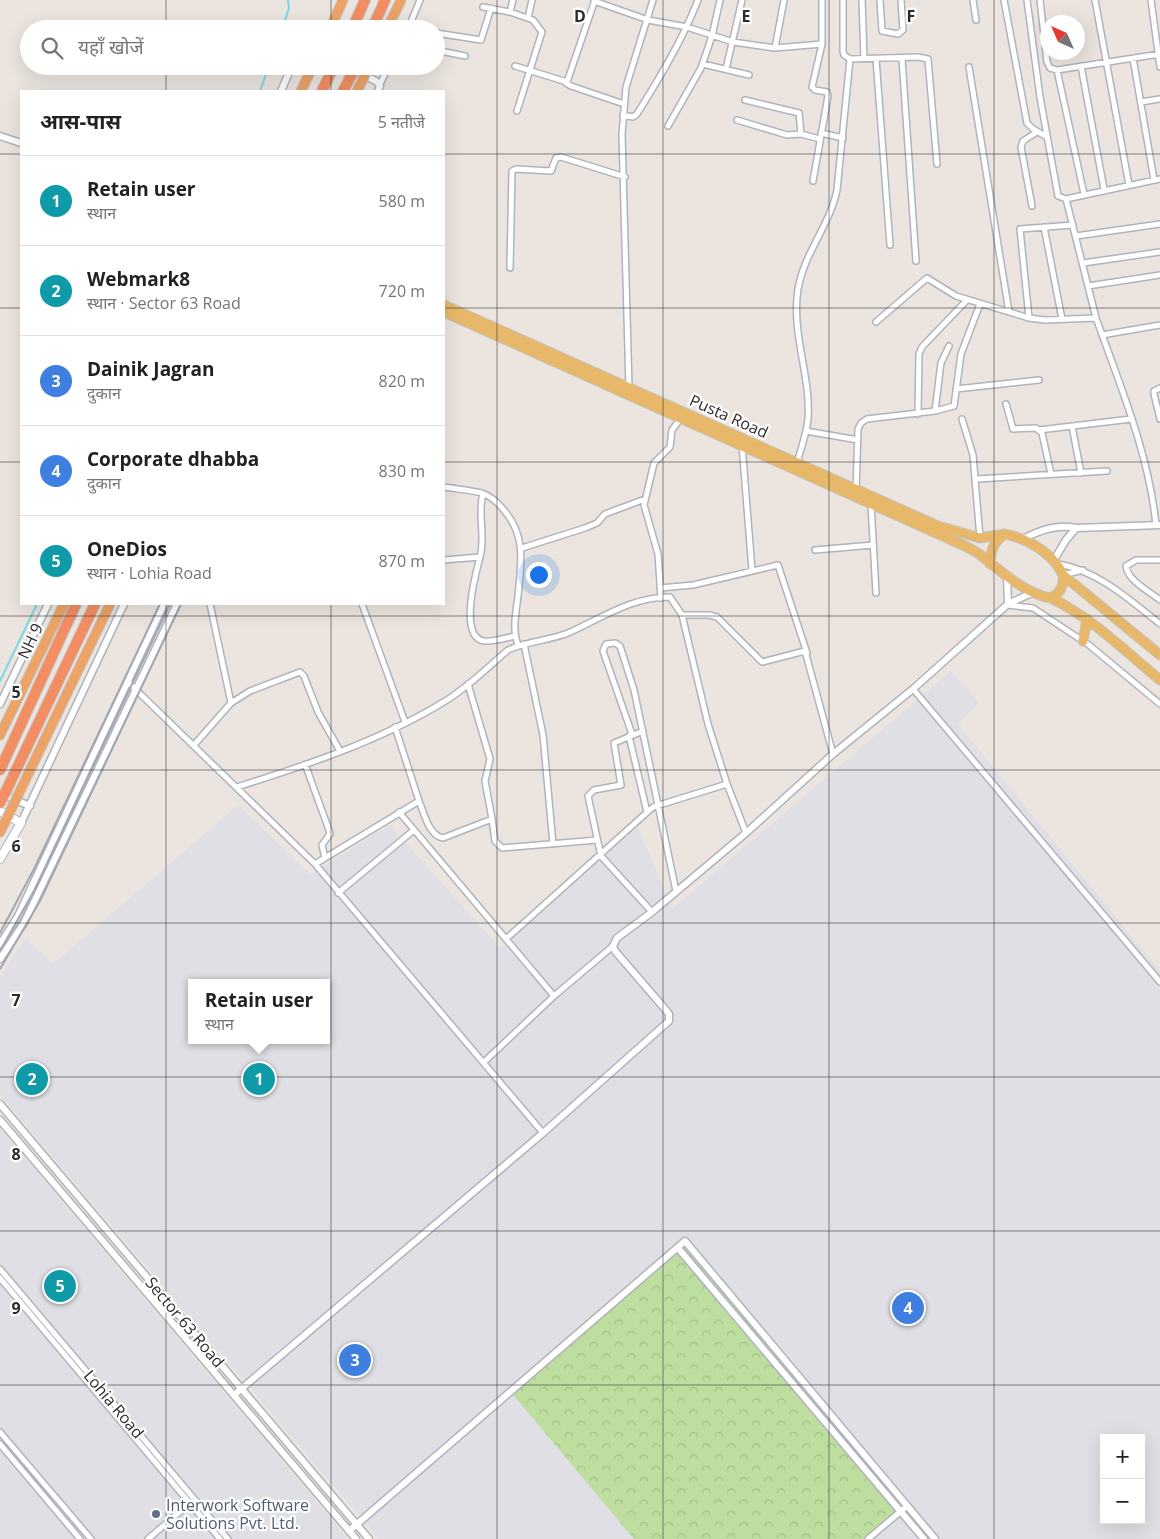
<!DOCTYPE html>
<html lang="hi">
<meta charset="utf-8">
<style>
:root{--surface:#fff;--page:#f2f2f2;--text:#202124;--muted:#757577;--line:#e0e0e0;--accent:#4b7fed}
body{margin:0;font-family:"Open Sans","Noto Sans Devanagari",sans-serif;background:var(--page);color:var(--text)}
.controls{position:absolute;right:15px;bottom:15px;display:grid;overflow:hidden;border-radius:0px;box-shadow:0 5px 20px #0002}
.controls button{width:45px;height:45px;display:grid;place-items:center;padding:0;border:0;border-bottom:1px solid var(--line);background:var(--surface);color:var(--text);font:25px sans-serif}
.compass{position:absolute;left:1040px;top:15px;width:45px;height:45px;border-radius:50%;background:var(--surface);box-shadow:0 5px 20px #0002;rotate:315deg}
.you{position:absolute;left:538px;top:574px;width:18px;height:18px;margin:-12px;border:4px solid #fff;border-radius:50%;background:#1a73e8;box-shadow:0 0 0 8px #1a73e833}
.badge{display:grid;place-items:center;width:32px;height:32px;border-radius:50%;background:var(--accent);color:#fff;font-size:16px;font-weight:700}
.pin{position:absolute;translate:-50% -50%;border:2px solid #fff;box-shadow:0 1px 5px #0006}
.popup{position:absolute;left:188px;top:979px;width:142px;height:65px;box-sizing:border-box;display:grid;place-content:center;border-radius:0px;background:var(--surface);filter:drop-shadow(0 1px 4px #0005);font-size:16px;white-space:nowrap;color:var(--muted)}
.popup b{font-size:19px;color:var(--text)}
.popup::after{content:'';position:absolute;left:50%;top:100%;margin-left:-10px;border:10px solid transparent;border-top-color:var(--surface)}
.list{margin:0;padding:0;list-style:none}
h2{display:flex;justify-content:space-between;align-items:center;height:65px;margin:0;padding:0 20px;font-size:21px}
h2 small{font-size:16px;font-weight:400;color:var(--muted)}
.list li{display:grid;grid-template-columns:32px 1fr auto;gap:15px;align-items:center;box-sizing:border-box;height:90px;padding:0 20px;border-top:1px solid var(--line)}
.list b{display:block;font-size:19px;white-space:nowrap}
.list p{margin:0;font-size:16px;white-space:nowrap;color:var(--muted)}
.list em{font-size:16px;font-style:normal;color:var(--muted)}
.icon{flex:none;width:28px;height:28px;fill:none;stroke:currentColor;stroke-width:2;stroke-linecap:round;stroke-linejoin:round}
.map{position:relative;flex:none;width:1160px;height:1539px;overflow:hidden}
.search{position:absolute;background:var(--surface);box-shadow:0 5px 20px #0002;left:20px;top:20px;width:425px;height:55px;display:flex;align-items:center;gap:12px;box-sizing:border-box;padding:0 18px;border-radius:28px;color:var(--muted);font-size:19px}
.panel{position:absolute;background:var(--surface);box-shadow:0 5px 20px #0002;left:20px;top:90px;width:425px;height:515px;border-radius:0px}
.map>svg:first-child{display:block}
.industrial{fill:#e0dfe5;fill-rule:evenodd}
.forest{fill:url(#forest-crowns)}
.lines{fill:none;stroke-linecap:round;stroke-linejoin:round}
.stream{stroke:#7ad8e6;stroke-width:2}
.minor-casing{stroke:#afb3bb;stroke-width:8}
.tertiary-casing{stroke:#afb3bb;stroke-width:9}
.secondary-casing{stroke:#afb3bb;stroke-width:10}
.primary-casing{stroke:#c4c4c4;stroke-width:11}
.trunk-casing{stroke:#c4c4c4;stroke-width:11}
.motorway-casing{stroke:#c4c4c4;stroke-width:12}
.minor{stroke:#fff;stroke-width:5}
.tertiary{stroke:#fff;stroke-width:6}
.secondary{stroke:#fff;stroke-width:8}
.primary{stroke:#e7b869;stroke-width:9}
.trunk{stroke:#eda366;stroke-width:9}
.motorway{stroke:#f38e63;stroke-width:10}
.rail{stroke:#a2a7b4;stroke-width:2}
.trunk-bridge-casing{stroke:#c4c4c4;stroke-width:11;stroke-linecap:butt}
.motorway-bridge-casing{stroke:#c4c4c4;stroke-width:12;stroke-linecap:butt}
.trunk-bridge{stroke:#eda366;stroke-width:9}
.motorway-bridge{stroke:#f38e63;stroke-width:10}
.grid{fill:none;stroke:#2b2b2b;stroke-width:1;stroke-opacity:0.55}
.service-dot{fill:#5c6f8a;stroke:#fff;stroke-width:2}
.labels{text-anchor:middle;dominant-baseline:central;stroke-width:4.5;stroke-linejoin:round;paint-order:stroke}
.street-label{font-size:16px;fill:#2b2b2b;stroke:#fff}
.service-label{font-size:16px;fill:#4e5e75;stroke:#fff;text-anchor:start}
.grid-label{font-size:16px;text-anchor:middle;font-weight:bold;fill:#2b2b2b;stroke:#fff;stroke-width:4.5;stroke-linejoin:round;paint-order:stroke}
</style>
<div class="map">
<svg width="1160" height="1539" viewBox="0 0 1160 1539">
<defs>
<pattern id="forest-crowns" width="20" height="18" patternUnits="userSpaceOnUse" patternTransform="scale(1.25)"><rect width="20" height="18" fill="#bdde9f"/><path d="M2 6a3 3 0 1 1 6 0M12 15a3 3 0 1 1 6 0" fill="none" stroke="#a3bf89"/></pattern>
</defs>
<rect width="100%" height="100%" fill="#ece5df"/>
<path class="industrial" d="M 951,671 L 979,703 L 958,724 L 1160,971 L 1160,1539 L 379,1539 L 0,1095 L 0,977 L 26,938 L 53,964 L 238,805 L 310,874 L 390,825 L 501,949 L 638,827 L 672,909 ZM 192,983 L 326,983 L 326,1040 L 192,1040 ZM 1104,1438 L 1141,1438 L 1141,1520 L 1104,1520 Z
M 0,1128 L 348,1539 L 0,1539 Z"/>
<path class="forest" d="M 685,1241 L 901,1511 L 868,1539 L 634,1539 L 510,1391 Z"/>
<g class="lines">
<path class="stream" d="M 282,29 L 289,8 L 288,0
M 260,91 L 269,66
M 0,681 L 37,604"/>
<defs>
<path id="minor" d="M 843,0 L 843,51 L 844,55 L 850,59
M 862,0 L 864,58
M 880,0 L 882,31 L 898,34 L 903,30 L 901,0
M 973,0 L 976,20
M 1004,0 L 1027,123 L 1033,129 L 1047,137
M 1027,0 L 1040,97 L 1058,196 L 1066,199 L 1160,179
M 1040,0 L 1047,62 L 1050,68 L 1057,70 L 1160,54
M 1095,0 L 1129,185
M 1151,0 L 1160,67
M 594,1 L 648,20 L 687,27 L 733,42 L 775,48 L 822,44
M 483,7 L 510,12 L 513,0
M 510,12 L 533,20 L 542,32 L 517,111
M 528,18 L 532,0
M 408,29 L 420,0
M 436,33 L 481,40 L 491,8
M 775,48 L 784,0
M 436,50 L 465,56
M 1133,58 L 1154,180
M 876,59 L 890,245
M 902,59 L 916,261
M 703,64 L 749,75
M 515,66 L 567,82 L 595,0
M 1081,66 L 1104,189
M 969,67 L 1009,312
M 726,69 L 742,0
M 1057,70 L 1084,194
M 566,83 L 571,86 L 624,104
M 380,84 L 389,66
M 745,100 L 799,113 L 801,134 L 820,139
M 1141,102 L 1160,99
M 623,115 L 633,117 L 637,114 C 660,77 682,41 698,0
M 737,120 L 787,135 L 801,134
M 668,126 L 701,68 L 712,36 L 720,0
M 821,133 L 843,138
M 813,181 L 828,96 L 827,92 L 815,90 L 812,87 L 822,44 L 822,0
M 1032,206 L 1021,147 L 1023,141 L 1037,132
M 1044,227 L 1062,319
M 1076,236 L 1160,224
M 1083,263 L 1160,252
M 510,268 L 512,171 L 516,169 L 551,171 L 556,158 L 561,157 L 625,177
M 1088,286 L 1160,275
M 1029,318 L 1020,229 L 1073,225
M 1096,318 C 1120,385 1149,454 1156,525
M 876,322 L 927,278 L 956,296 L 1029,318 L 1045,320 L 1096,318 L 1066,199
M 1102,335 L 1160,325
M 629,388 L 622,134 L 626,87 L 653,0
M 1160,388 L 1154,391 L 1154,394 L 1160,419
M 956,389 L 1039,380
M 1006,404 L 1013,429 L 1036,428 L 1042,433 L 1051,474
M 935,411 L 941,363 L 949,346
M 918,414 L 919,354 L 922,347 L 967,300
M 962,419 L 973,455 L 980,538
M 1072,426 L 1081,473
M 1039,430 L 1131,419
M 806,431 L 858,440
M 742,445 L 752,570
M 797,463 C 801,448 807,433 808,418 C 811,377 791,333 798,289 C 804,253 830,225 837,190 L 850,59 L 918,57 L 928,59 L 937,164
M 977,479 L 1107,471
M 444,487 C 456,489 470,490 482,493 C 490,496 498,503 503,509 C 527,536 521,564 518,596 C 516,613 512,629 518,645
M 856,491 L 858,429 L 861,423 L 867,419 L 935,411 L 954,406 L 961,354 L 980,304
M 871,504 L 876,593
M 522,548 L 585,528 L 597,523 L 605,514 L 645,499
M 815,550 L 873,545
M 480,557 C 476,572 458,637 484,641 C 493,642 506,638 515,636
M 444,560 L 480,557 C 486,537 477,514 483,494
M 1160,560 L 1136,560 L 1126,566 C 1127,580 1150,592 1160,600
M 1058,564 C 1097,570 1130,600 1160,624
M 1063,575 L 1083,570
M 660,588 L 693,585 L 778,565 L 807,653
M 661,598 L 658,554 L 644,505 L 654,463 L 670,447 L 672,430 L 681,418
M 210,604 L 231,703
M 362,604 L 405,722
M 1008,605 L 1033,608 L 1089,645 L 1160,704
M 682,615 L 709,615 L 717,617 L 762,662 L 805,651 L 833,754
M 524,644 L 543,735 L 553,844
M 128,682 L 315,864 L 543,1133
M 468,684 L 490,759 L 485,781 L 492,819
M 913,689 L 1160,982
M 395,727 L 419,801
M 643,731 L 614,743 L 621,785 L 594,790 L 588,796 L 601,856 L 652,912
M 632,734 L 603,651 L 606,644 L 615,643 L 620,646 L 634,690 L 676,891
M 629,736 L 647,812
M 194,745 L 231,703 L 250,691 L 300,672 L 304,676 L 318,712 L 340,751
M 305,764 L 329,830 L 330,834 L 322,845 L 325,858
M 237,787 C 307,765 379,741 442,703 C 466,689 487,668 508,650 C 527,641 548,641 568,633 C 602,618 631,597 670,597 L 682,615 L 708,724 L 727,784 L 746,833
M 399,812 L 554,996
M 315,864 L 419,801 C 424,813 429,836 443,838 L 492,819 L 495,841 L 502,848 L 597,840
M 338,893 L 414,830
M 506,939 L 653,807 L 727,784
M 484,1062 L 554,996 L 613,946
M 0,1269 L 228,1539
M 0,1278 L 220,1539
M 0,1432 L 91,1539
M 0,1444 L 80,1539
M 148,1539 L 190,1503
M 868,1539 L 907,1506"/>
<path id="tertiary" d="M 344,66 L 376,81 L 380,86 L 378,91
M 281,91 L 292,66
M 0,136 L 21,143
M 1023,539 C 1040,530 1057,524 1076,528 L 1160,525
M 1054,560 L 1066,540 L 1076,528
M 1007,577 L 1008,604
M 0,704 L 48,604
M 1,794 L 30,806
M 21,823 L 124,604
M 0,944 L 18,916 L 164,604
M 0,959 L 24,923 L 177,604
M 0,1104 L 369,1539
M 0,1120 L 356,1539
M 678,1248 L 924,1539
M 234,1395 L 543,1133 L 669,1021 L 669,1014 L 665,1009 L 615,951 L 613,946 L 617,938 L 652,912 L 746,833 L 833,754 L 913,689 L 1008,604 L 1034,592
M 349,1531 L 685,1241 L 935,1539"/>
<path id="secondary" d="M 0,811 L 21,823 L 0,859"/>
<path id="primary" d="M 444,305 L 938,526 L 980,538 L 1005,534
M 444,312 L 945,537 C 957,543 973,548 983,557 C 1001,572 1028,595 1051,598 C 1061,592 1064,586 1063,575
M 990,564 C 991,550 993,542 1005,534 C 1028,539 1053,553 1063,575 L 1160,655
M 1051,598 C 1092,618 1125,651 1160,680
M 1083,641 L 1087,619"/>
<path id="trunk" d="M 330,29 L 343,0
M 387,29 L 401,0
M 301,91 L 313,66
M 357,91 L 363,79
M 0,735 L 64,604
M 18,795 L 110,604
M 0,832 L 7,818"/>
<path id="motorway" d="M 352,29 L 365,0
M 372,29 L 385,0
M 322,91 L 334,66
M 343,91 L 352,74
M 0,770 L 76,604
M 7,789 L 95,604"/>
</defs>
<use href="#minor" class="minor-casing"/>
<use href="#tertiary" class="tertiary-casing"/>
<use href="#secondary" class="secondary-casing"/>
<use href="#primary" class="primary-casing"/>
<use href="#trunk" class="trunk-casing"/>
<use href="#motorway" class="motorway-casing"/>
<use href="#minor" class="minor"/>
<use href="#tertiary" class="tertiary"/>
<use href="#secondary" class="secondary"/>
<use href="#primary" class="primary"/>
<use href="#trunk" class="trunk"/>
<use href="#motorway" class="motorway"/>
<path class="rail" d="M 0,933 L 34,869 L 160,604
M 0,951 L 35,889 L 170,604
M 0,969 L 40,901 L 181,604"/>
<defs>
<path id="trunk-bridge" d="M 363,79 L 366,72
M 7,818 L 18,795"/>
<path id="motorway-bridge" d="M 352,74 L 355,67
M 0,803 L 7,789"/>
</defs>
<use href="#trunk-bridge" class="trunk-bridge-casing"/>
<use href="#motorway-bridge" class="motorway-bridge-casing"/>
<use href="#trunk-bridge" class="trunk-bridge"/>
<use href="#motorway-bridge" class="motorway-bridge"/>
</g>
<path class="grid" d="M 166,0 L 166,29M 331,0 L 331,29M 497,0 L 497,1539M 663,0 L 663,1539M 829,0 L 829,1539M 994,0 L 994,1539M 166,66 L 166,91M 331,66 L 331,91M 0,154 L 21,154M 444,154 L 1160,154M 0,308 L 21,308M 444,308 L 1160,308M 0,462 L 21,462M 444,462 L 1160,462M 166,604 L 166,1539M 331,604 L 331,1539M 0,616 L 1160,616M 0,770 L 1160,770M 0,923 L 1160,923M 0,1077 L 1160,1077M 0,1231 L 1160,1231M 0,1385 L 1160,1385"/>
<circle class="service-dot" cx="156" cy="1514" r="5"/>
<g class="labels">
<g class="street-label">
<text transform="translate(729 416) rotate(24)">Pusta Road</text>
<text transform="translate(30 641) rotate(-65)">NH 9</text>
<text transform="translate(185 1322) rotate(50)">Sector 63 Road</text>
<text transform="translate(114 1404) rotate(50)">Lohia Road</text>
</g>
<g class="service-label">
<text x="166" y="1505">Interwork Software<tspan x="166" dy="18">Solutions Pvt. Ltd.</tspan></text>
</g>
</g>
<g class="grid-label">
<text x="580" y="22">D</text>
<text x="746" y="22">E</text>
<text x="911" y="22">F</text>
<text x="16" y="698">5</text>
<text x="16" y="852">6</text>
<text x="16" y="1006">7</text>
<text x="16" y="1160">8</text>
<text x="16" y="1314">9</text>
</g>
</svg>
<div class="controls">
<button>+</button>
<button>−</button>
</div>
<svg class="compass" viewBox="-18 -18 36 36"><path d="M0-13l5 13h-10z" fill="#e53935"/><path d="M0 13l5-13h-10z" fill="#757577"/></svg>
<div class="you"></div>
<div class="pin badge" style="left:259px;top:1079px;background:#0f9aa8">1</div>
<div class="popup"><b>Retain user</b>स्थान</div>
<div class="pin badge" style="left:32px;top:1079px;background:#0f9aa8">2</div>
<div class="pin badge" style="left:355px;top:1360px;background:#3f7fe0">3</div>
<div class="pin badge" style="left:908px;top:1308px;background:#3f7fe0">4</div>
<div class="pin badge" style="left:60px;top:1286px;background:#0f9aa8">5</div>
<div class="search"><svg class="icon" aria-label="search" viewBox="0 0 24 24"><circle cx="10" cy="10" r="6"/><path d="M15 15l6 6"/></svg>यहाँ खोजें</div>
<section class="panel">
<h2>आस-पास<small>5 नतीजे</small></h2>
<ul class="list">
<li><span class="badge" style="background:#0f9aa8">1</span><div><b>Retain user</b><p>स्थान</p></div><em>580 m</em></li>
<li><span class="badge" style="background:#0f9aa8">2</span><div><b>Webmark8</b><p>स्थान · Sector 63 Road</p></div><em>720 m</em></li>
<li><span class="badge" style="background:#3f7fe0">3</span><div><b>Dainik Jagran</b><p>दुकान</p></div><em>820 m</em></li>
<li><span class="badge" style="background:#3f7fe0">4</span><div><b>Corporate dhabba</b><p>दुकान</p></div><em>830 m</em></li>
<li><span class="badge" style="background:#0f9aa8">5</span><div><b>OneDios</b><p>स्थान · Lohia Road</p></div><em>870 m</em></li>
</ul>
</section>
</div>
